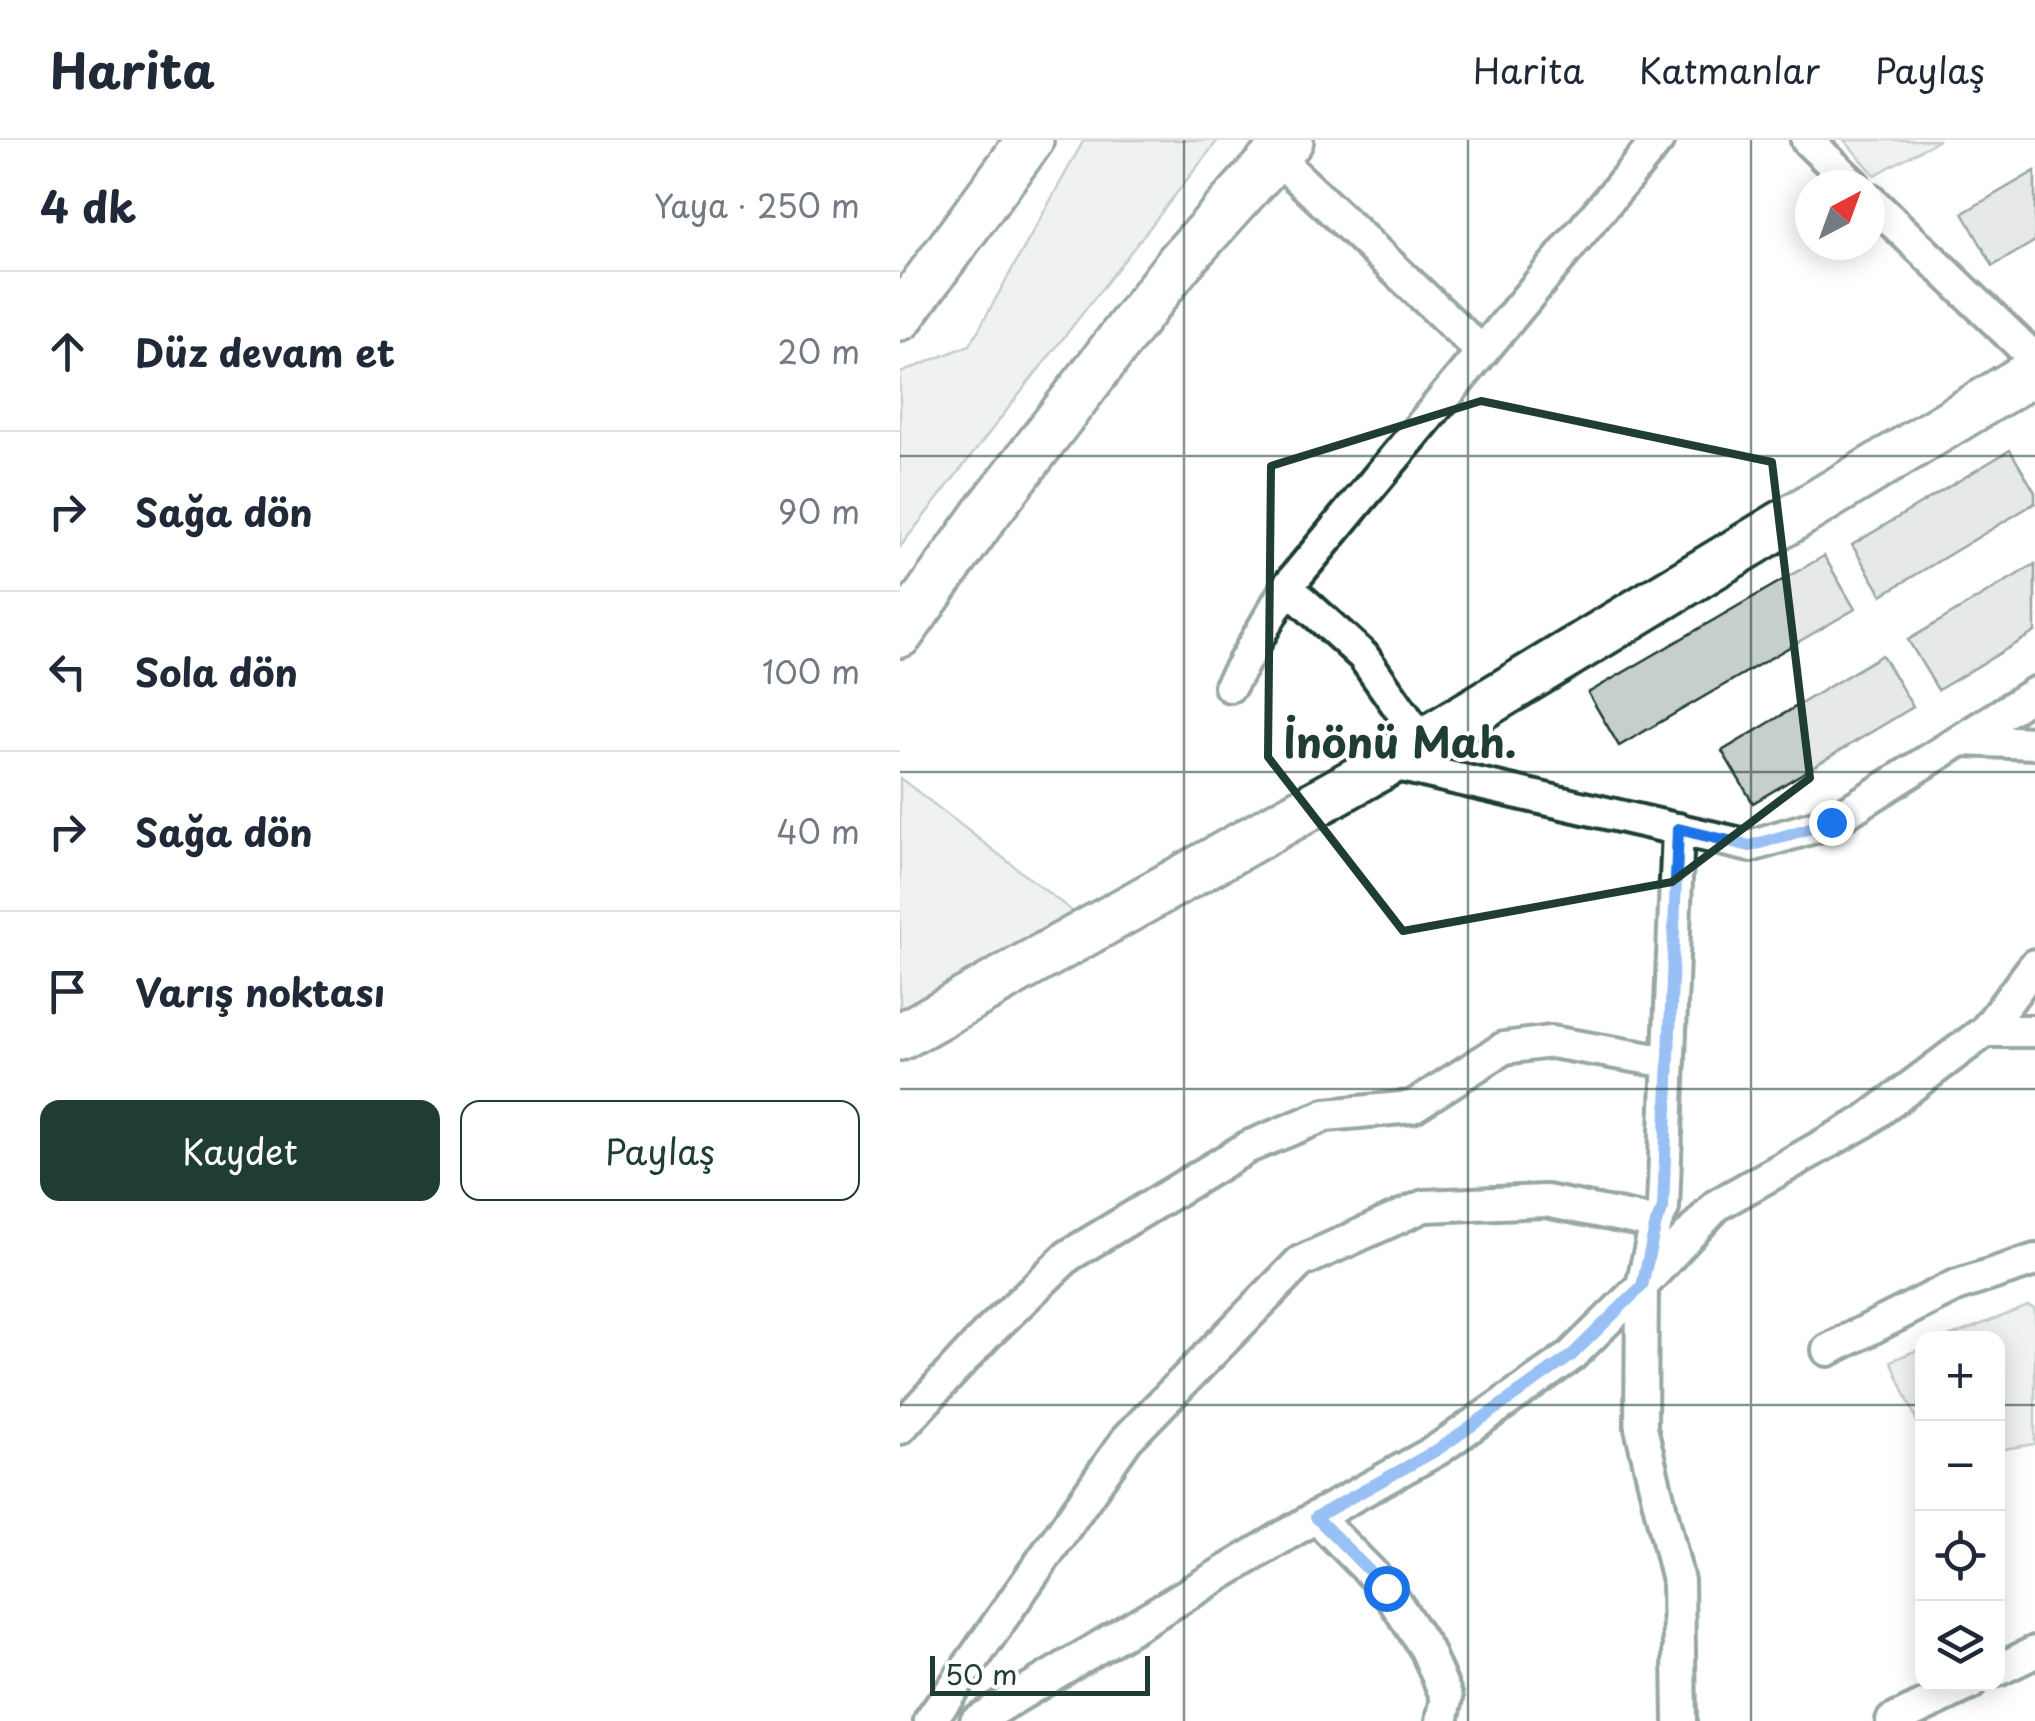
<!DOCTYPE html>
<html lang="tr">
<meta charset="utf-8">
<style>
:root{--surface:#fff;--page:#f6f6f7;--text:#1f2937;--muted:#747a83;--line:#e0e1e3;--accent:#1f3d34}
body{margin:0;font-family:"Playpen Sans",sans-serif;background:var(--page);color:var(--text)}
.controls{position:absolute;right:30px;bottom:30px;display:grid;overflow:hidden;border-radius:20px;box-shadow:0 5px 25px #0003}
.controls button{width:90px;height:90px;display:grid;place-items:center;padding:0;border:0;border-bottom:2px solid var(--line);background:var(--surface);color:var(--text);font:50px sans-serif}
.compass{position:absolute;left:895px;top:30px;width:90px;height:90px;border-radius:50%;background:var(--surface);box-shadow:0 5px 25px #0003;rotate:41deg}
.scale{position:absolute;left:30px;bottom:25px;width:220px;box-sizing:border-box;padding-left:10px;border:5px solid #1f3d34;border-top:0;font-size:28px;line-height:35px;white-space:nowrap;color:#1f3d34;-webkit-text-stroke:8px #fff;paint-order:stroke}
.stop{position:absolute;width:30px;height:30px;margin:-22px;border:8px solid #1a73e8;border-radius:50%;background:#fff}
.stop.end{background:#1a73e8;border-color:#fff;box-shadow:0 2px 10px #0008}
.list{margin:0;padding:0;list-style:none}
h2{display:flex;justify-content:space-between;align-items:center;height:130px;margin:0;padding:0 40px;font-size:42px}
h2 small{font-size:32px;font-weight:400;color:var(--muted)}
.list li{display:grid;grid-template-columns:65px 1fr auto;gap:30px;align-items:center;box-sizing:border-box;height:160px;padding:0 40px;border-top:2px solid var(--line)}
.list b{display:block;font-size:38px;white-space:nowrap}
.list em{font-size:32px;font-style:normal;color:var(--muted)}
.actions{display:flex;gap:20px;padding:30px 40px}
.actions a{flex:1;padding:22px 0;border:2px solid var(--accent);border-radius:20px;text-align:center;font-size:35px;color:var(--accent)}
.actions .main{background:var(--accent);color:#fff}
.icon{flex:none;width:55px;height:55px;fill:none;stroke:currentColor;stroke-width:2;stroke-linecap:round;stroke-linejoin:round}
.map{position:relative;flex:none;width:1135px;height:1581px;overflow:hidden}
header{display:flex;align-items:center;gap:60px;box-sizing:border-box;height:140px;padding:0 50px;background:var(--surface);border-bottom:2px solid var(--line)}
header strong{font-size:48px}
nav{display:flex;gap:55px;margin-inline-start:auto;font-size:35px}
main{display:flex}
aside{flex:1;background:var(--surface)}
.map>svg:first-child{display:block}
.green{fill:#dee3e2;stroke:#7e908b;stroke-width:2.5}
.building{fill:#c7cfcc;stroke:#1f3d34;stroke-width:2.5}
.lines{fill:none;stroke-linecap:round;stroke-linejoin:round}
.street-casing{stroke:#1f3d34;stroke-width:38}
.secondary-casing{stroke:#1f3d34;stroke-width:52}
.street{stroke:#fff;stroke-width:30}
.secondary{stroke:#fff;stroke-width:45}
.route{stroke:#1a73e8;stroke-width:12}
.marked{fill:none;stroke:#1f3d34;stroke-width:8;stroke-linejoin:round}
.grid{fill:none;stroke:#1f3d34;stroke-width:2.5;stroke-opacity:0.55}
.labels{text-anchor:middle;dominant-baseline:central;stroke-width:8;stroke-linejoin:round;paint-order:stroke}
.district-label{font-size:42px;font-weight:bold;fill:#1f3d34;stroke:#fff}
</style>
<header>
<strong>Harita</strong>
<nav><a>Harita</a><a>Katmanlar</a><a>Paylaş</a></nav>
</header>
<main>
<aside>
<h2>4 dk<small>Yaya · 250 m</small></h2>
<ul class="list">
<li><svg class="icon" aria-label="ahead" viewBox="0 0 24 24"><path d="M12 20V5M6 11l6-6 6 6"/></svg><div><b>Düz devam et</b></div><em>20 m</em></li>
<li><svg class="icon" aria-label="right" viewBox="0 0 24 24"><path d="M7 20v-9h11M14 6l5 5-5 5"/></svg><div><b>Sağa dön</b></div><em>90 m</em></li>
<li><svg class="icon" aria-label="left" viewBox="0 0 24 24"><path d="M17 20v-9H6M10 6l-5 5 5 5"/></svg><div><b>Sola dön</b></div><em>100 m</em></li>
<li><svg class="icon" aria-label="right" viewBox="0 0 24 24"><path d="M7 20v-9h11M14 6l5 5-5 5"/></svg><div><b>Sağa dön</b></div><em>40 m</em></li>
<li><svg class="icon" aria-label="arrive" viewBox="0 0 24 24"><path d="M6 21V4h12l-3 4 3 4H6"/></svg><div><b>Varış noktası</b></div></li>
</ul>
<div class="actions"><a class="main">Kaydet</a><a>Paylaş</a></div>
</aside>
<div class="map">
<svg width="1135" height="1581" viewBox="0 0 1135 1581">
<rect width="100%" height="100%" fill="#fff"/>
<filter id="ink" filterUnits="userSpaceOnUse"><feTurbulence type="fractalNoise" baseFrequency=".01" numOctaves="2"/><feDisplacementMap in="SourceGraphic" scale="20" xChannelSelector="R" yChannelSelector="G"/><feConvolveMatrix kernelMatrix="1 2 1 2 8 2 1 2 1" color-interpolation-filters="sRGB"/></filter>
<g filter="url(#ink)">
<path class="green" d="M 184,0 L 318,0 L 0,407 L 0,233 L 70,205 Z
M 944,0 L 1039,0 L 975,35 Z
M 0,638 L 181,778 L 0,882 Z
M 1128,1166 L 1135,1169 L 1135,1304 L 1098,1310 L 1098,1198 L 1046,1198 Z
M 1022,1208 L 1022,1293 L 991,1221 Z"/>
<path class="building" d="M 1135,31 L 1135,101 L 1093,126 L 1063,73 Z
M 1110,310 L 1135,352 L 1135,363 L 982,455 L 952,405 Z
M 924,416 L 955,469 L 719,606 L 688,553 Z
M 1135,424 L 1135,492 L 1038,550 L 1008,500 Z
M 982,515 L 1013,567 L 853,663 L 822,611 Z"/>
<g class="lines">
<defs>
<path id="street" d="M 907,0 L 954,45
M 375,16 L 582,212
M 970,60 L 1135,219
M 387,447 L 463,516 L 523,602
M 330,546 L 387,447 L 758,0
M 1062,600 L 1135,603
M 488,623 L 850,706 L 931,682 L 1135,553
M 778,689 L 763,1068 L 756,1083 L 742,1146 L 741,1288 L 778,1441 L 780,1581
M 1085,891 L 1135,891
M 928,1210 L 1055,1146 L 1135,1120
M 0,1288 L 86,1195 L 168,1116 L 348,1007 L 426,975 L 512,967 L 604,908 L 651,902 L 769,922
M 416,1377 L 486,1448 L 526,1509 L 547,1558 L 542,1581
M 1098,1530 L 1135,1512
M 30,1581 L 227,1299 L 400,1122 L 524,1066 L 646,1061 L 756,1083
M 76,1581 L 416,1377 L 537,1310 L 671,1216 L 742,1146 L 817,1065 L 964,982 L 1085,891 L 1135,825
M 992,1581 L 1070,1544"/>
<path id="secondary" d="M 0,177 L 130,0
M 0,494 L 86,374 L 279,123 L 390,0
M 0,897 L 488,623 L 1135,231"/>
</defs>
<use href="#street" class="street-casing"/>
<use href="#secondary" class="secondary-casing"/>
<use href="#street" class="street"/>
<use href="#secondary" class="secondary"/>
</g>
</g>
<g class="lines" filter="url(#ink)">
<path class="route" d="M 486,1448 L 416,1377 L 537,1310 L 671,1216 L 742,1146 L 756,1083 L 763,1068 L 778,689 L 850,706 L 931,682"/>
</g>
<path d="M0 0H1135V1581H0ZM 581,261 L 872,322 L 910,638 L 772,742 L 503,791 L 368,617 L 371,326 Z" fill="#fff" fill-opacity=".55" fill-rule="evenodd"/>
<path class="marked" d="M 581,261 L 872,322 L 910,638 L 772,742 L 503,791 L 368,617 L 371,326 Z"/>
<path class="grid" d="M 284,0 L 284,1581M 568,0 L 568,1581M 851,0 L 851,1581M 0,316 L 1135,316M 0,632 L 1135,632M 0,949 L 1135,949M 0,1265 L 1022,1265M 1098,1265 L 1135,1265"/>
<g class="labels">
<g class="district-label">
<text x="500" y="600">İnönü Mah.</text>
</g>
</g>
</svg>
<div class="controls">
<button>+</button>
<button>−</button>
<button><svg class="icon" aria-label="locate" viewBox="0 0 24 24"><circle cx="12" cy="12" r="6"/><path d="M12 2v4M12 18v4M2 12h4M18 12h4"/></svg></button>
<button><svg class="icon" aria-label="layers" viewBox="0 0 24 24"><path d="M12 4l9 5-9 5-9-5zM3 14l9 5 9-5"/></svg></button>
</div>
<svg class="compass" viewBox="-18 -18 36 36"><path d="M0-13l5 13h-10z" fill="#e53935"/><path d="M0 13l5-13h-10z" fill="#747a83"/></svg>
<div class="scale">50 m</div>
<div class="stop" style="left:486px;top:1448px"></div>
<div class="stop end" style="left:931px;top:682px"></div>
</div>
</main>
